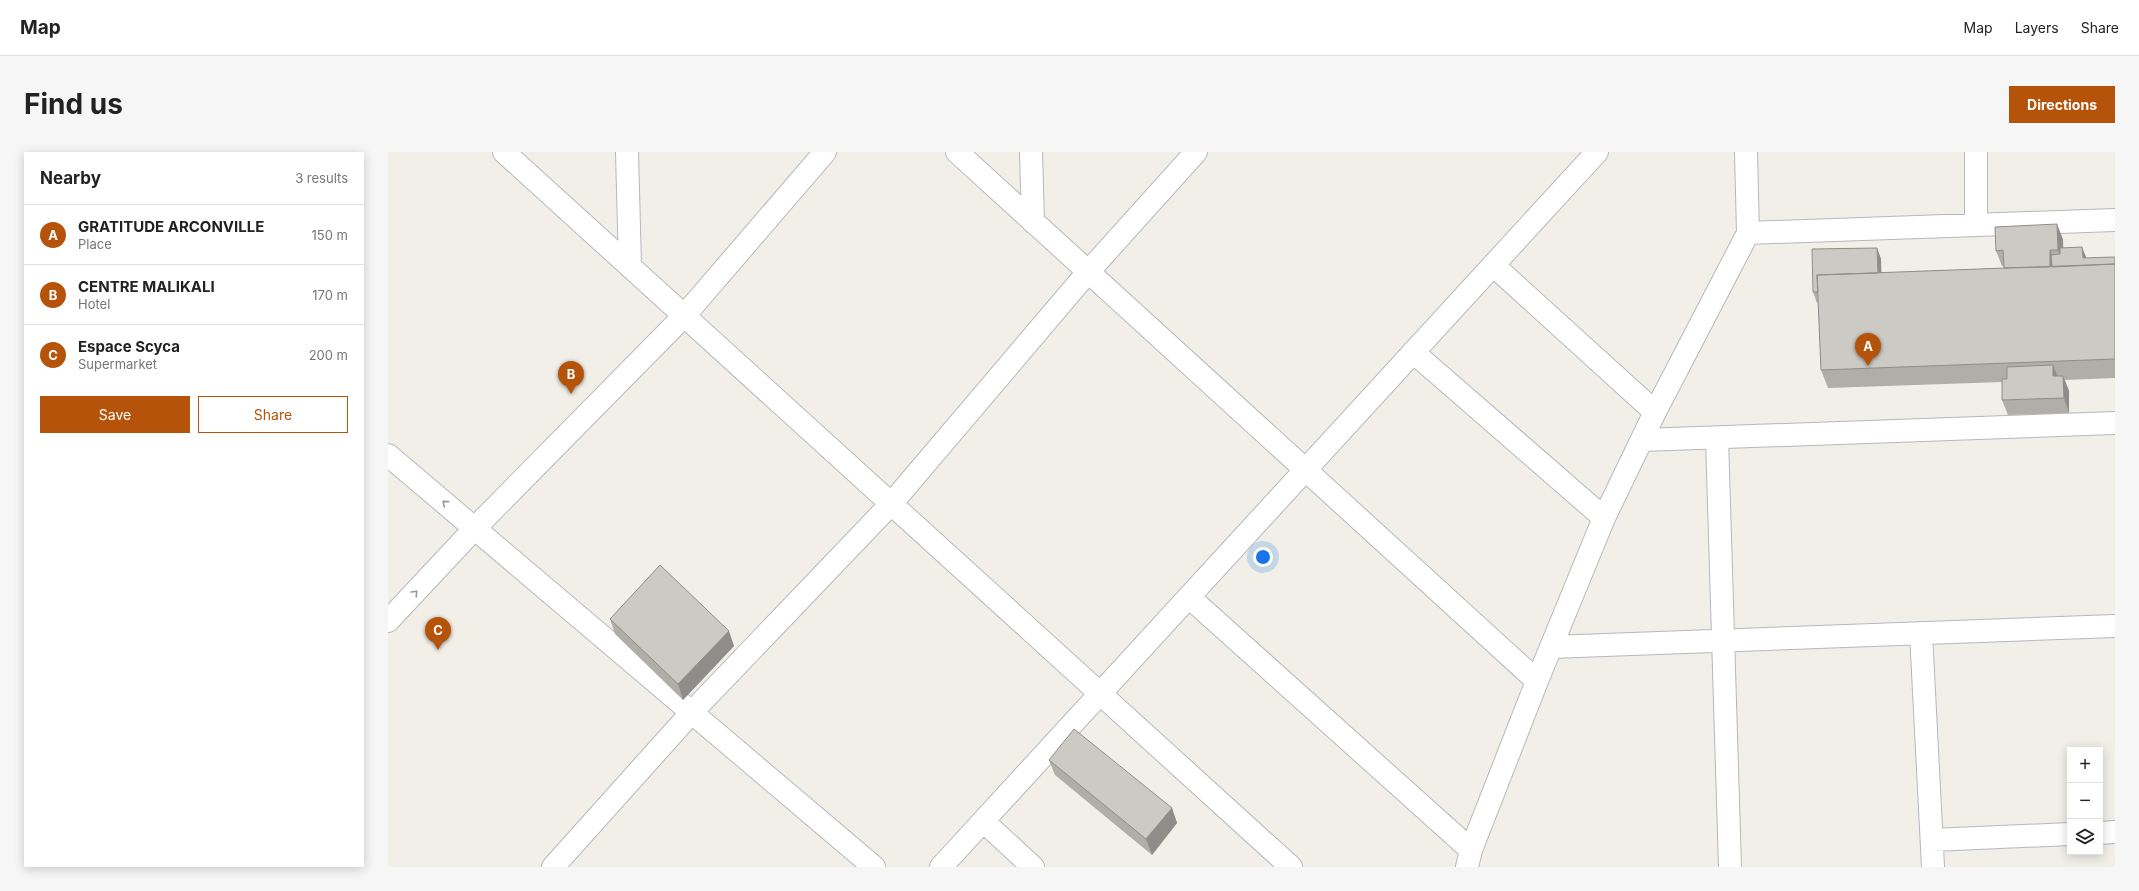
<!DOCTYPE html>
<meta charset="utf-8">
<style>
:root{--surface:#fff;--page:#f6f6f6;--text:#222;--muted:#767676;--line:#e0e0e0;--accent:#b45309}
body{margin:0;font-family:Inter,sans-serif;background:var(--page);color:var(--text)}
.controls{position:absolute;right:12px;bottom:12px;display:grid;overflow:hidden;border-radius:0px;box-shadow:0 2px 10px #0003}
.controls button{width:36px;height:36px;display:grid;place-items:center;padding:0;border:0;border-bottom:1px solid var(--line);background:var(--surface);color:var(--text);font:20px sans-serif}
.you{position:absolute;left:875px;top:405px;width:14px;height:14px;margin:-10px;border:3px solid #fff;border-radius:50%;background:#1a73e8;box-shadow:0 0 0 6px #1a73e833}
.badge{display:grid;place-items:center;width:26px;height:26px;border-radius:50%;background:var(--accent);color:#fff;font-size:13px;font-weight:700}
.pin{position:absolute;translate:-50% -33px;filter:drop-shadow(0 1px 2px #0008)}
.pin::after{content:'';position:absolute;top:21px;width:14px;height:12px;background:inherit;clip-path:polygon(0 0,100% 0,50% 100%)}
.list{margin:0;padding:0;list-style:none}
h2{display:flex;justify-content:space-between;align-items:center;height:52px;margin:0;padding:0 16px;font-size:17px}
h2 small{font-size:13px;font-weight:400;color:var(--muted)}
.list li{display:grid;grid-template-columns:26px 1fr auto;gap:12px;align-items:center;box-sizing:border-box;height:60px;padding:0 16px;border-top:1px solid var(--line)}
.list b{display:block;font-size:15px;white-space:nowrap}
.list p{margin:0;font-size:13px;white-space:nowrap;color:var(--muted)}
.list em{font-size:13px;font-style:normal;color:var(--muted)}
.actions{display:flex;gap:8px;padding:12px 16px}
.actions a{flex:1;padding:9px 0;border:1px solid var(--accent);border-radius:0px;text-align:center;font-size:14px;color:var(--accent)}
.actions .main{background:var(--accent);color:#fff}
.icon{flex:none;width:22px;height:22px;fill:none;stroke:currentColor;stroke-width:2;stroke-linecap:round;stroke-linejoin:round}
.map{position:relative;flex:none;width:1727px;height:715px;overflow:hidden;border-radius:0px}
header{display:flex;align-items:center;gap:24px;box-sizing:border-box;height:56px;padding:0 20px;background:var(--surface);border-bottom:1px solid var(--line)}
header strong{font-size:19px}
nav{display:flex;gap:22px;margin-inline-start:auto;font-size:14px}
.intro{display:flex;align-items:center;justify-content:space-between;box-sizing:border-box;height:96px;padding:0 24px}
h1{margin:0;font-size:28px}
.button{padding:10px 18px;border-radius:0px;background:var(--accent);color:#fff;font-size:14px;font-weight:700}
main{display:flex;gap:24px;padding:0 24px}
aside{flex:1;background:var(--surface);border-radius:0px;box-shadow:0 2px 10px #0003}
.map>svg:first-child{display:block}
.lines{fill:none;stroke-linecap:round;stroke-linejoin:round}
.minor-casing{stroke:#b5b8bc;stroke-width:24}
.minor{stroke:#fff;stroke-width:22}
.wall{fill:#afaea9}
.shaded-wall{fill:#8f8d8a}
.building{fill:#cccac5;stroke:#8f8d8a}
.oneway{stroke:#979a9d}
</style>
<header>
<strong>Map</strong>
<nav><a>Map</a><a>Layers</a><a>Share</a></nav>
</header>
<div class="intro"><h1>Find us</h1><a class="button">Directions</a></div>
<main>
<aside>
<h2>Nearby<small>3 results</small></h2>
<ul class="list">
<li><span class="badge">A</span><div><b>GRATITUDE ARCONVILLE</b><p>Place</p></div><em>150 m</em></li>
<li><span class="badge">B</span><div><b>CENTRE MALIKALI</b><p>Hotel</p></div><em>170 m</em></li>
<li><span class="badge">C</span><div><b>Espace Scyca</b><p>Supermarket</p></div><em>200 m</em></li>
</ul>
<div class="actions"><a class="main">Save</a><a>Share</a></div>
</aside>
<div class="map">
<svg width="1727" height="715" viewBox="0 0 1727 715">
<rect width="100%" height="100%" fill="#f1efe8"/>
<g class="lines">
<defs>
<path id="minor" d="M 116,0 L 903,715
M 239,0 L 242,114
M 569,0 L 1149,529
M 643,0 L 645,70
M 1588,0 L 1588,73
M 1360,81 L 1727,68
M 1105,113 L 1267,260
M 1025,200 L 1216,366
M 1329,286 L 1342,715
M 1255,288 L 1727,271
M 0,303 L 486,715
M 801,445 L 1083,698
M 0,469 L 87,376 L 296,164 L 437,0
M 1533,481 L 1545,715
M 1163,495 L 1727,474
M 595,669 L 645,715
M 1712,681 L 1727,680
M 1544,688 L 1682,682
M 165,715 L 304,560 L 503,352 L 700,120 L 808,0
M 553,715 L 1209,0
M 1079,715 L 1083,698 L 1149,529 L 1216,366 L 1267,260 L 1360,81 L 1358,0"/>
</defs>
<use href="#minor" class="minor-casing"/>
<use href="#minor" class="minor"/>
</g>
<path class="wall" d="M 1669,72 L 1675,88 L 1675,96 L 1698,106 L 1727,105 L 1727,226 L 1677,228 L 1681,239 L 1681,261 L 1620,263 L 1614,248 L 1614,230 L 1440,236 L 1433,218 L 1430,151 L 1429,151 L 1425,140 L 1489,96 L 1493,107 L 1493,121 L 1616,116 L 1616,114 L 1614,114 L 1608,99 Z
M 222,467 L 346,494 L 295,548 L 227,482 Z
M 661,608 L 784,656 L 789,671 L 764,703 L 667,623 Z"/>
<path class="shaded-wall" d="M 1669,72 L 1675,88 L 1676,113 L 1670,98 Z
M 1694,95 L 1698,105 L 1699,117 L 1695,106 Z
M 1489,96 L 1493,107 L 1494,141 L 1490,130 Z
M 1662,98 L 1667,113 L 1662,119 Z
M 1665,213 L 1671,228 L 1665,224 Z
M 1675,224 L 1681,239 L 1681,261 L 1676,246 Z
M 341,479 L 346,494 L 295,548 L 290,532 Z
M 784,656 L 789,671 L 764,703 L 758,687 Z"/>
<path class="building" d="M 1669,72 L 1670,98 L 1662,98 L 1662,115 L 1616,116 L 1615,98 L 1608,99 L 1607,75 Z
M 1694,95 L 1695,106 L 1727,105 L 1727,112 L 1664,115 L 1663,103 L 1672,102 L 1672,96 Z
M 1489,96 L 1490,121 L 1429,123 L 1430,140 L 1425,140 L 1424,97 Z
M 1727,112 L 1727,207 L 1433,218 L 1429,123 Z
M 1665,213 L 1665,224 L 1675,224 L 1676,246 L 1614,248 L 1614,227 L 1619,227 L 1619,215 Z
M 272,413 L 341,479 L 290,532 L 222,467 Z
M 686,577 L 784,656 L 758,687 L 661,608 Z"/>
<defs><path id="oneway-chevron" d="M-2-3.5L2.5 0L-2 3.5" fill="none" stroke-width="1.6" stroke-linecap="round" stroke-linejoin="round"/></defs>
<g class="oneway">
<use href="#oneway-chevron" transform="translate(57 351) rotate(-140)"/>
<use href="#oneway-chevron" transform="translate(27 441) rotate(-47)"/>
</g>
</svg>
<div class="controls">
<button>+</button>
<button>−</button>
<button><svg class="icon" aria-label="layers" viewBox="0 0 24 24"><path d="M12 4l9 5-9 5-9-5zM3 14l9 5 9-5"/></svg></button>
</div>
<div class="you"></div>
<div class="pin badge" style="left:1480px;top:214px">A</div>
<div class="pin badge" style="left:183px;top:242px">B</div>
<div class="pin badge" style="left:50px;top:498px">C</div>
</div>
</main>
